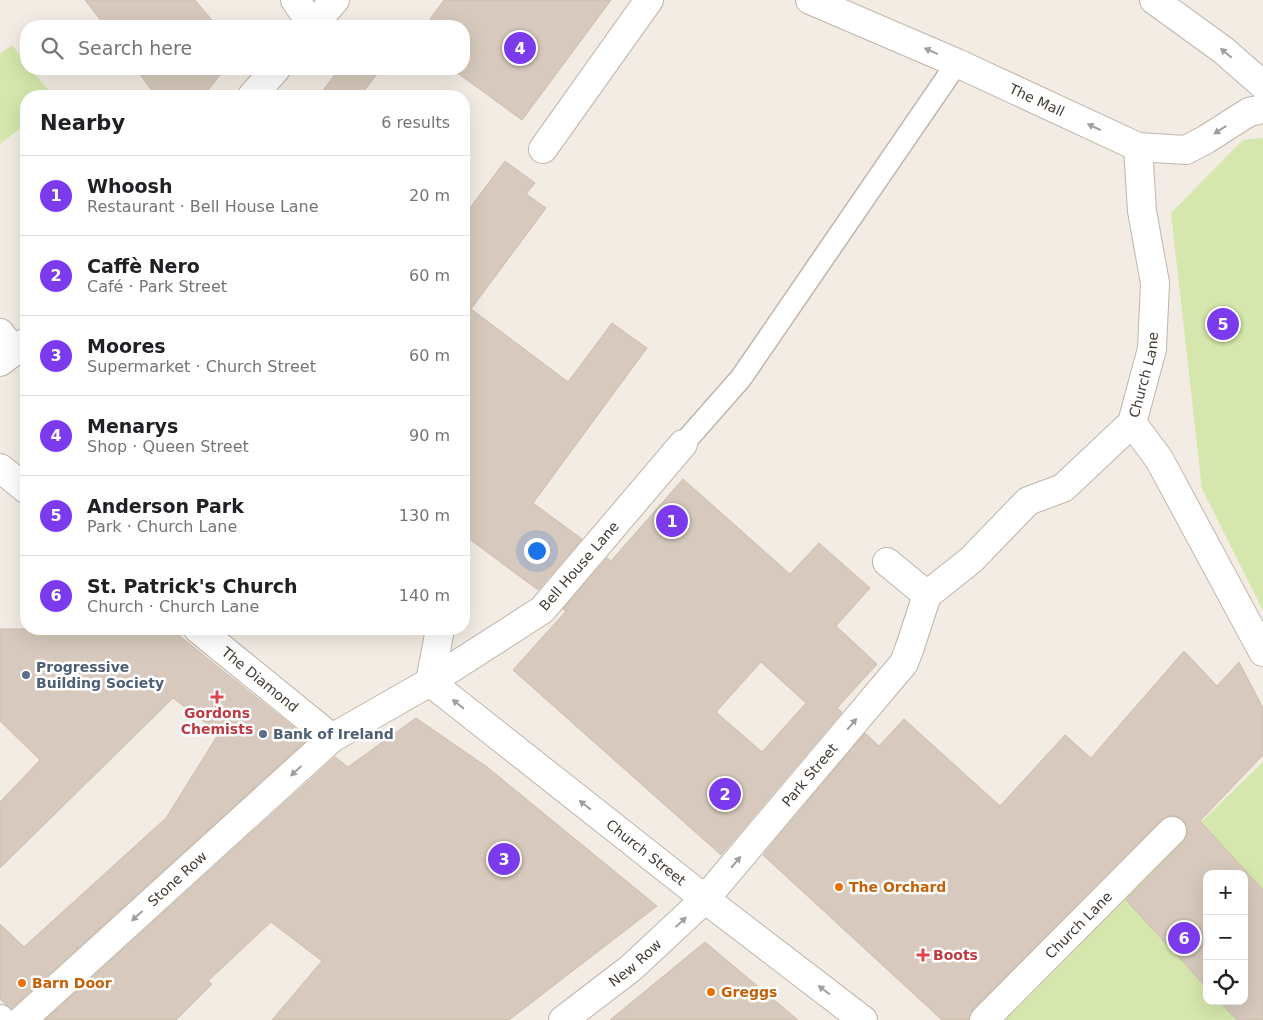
<!DOCTYPE html>
<meta charset="utf-8">
<style>
:root{--surface:#fff;--page:#f6f6f6;--text:#202124;--muted:#757577;--line:#e0e0e0;--accent:#7c3aed}
body{margin:0;font-family:"DejaVu Sans",sans-serif;background:var(--page);color:var(--text)}
.controls{position:absolute;right:15px;bottom:15px;display:grid;overflow:hidden;border-radius:10px;box-shadow:0 5px 20px #0002}
.controls button{width:45px;height:45px;display:grid;place-items:center;padding:0;border:0;border-bottom:1px solid var(--line);background:var(--surface);color:var(--text);font:25px sans-serif}
.you{position:absolute;left:536px;top:550px;width:18px;height:18px;margin:-12px;border:4px solid #fff;border-radius:50%;background:#1a73e8;box-shadow:0 0 0 8px #1a73e833}
.badge{display:grid;place-items:center;width:32px;height:32px;border-radius:50%;background:var(--accent);color:#fff;font-size:16px;font-weight:700}
.pin{position:absolute;translate:-50% -50%;border:2px solid #fff;box-shadow:0 1px 5px #0006}
.list{margin:0;padding:0;list-style:none}
h2{display:flex;justify-content:space-between;align-items:center;height:65px;margin:0;padding:0 20px;font-size:21px}
h2 small{font-size:16px;font-weight:400;color:var(--muted)}
.list li{display:grid;grid-template-columns:32px 1fr auto;gap:15px;align-items:center;box-sizing:border-box;height:80px;padding:0 20px;border-top:1px solid var(--line)}
.list b{display:block;font-size:19px;white-space:nowrap}
.list p{margin:0;font-size:16px;white-space:nowrap;color:var(--muted)}
.list em{font-size:16px;font-style:normal;color:var(--muted)}
.icon{flex:none;width:28px;height:28px;fill:none;stroke:currentColor;stroke-width:2;stroke-linecap:round;stroke-linejoin:round}
.map{position:relative;flex:none;width:1263px;height:1020px;overflow:hidden}
.search{position:absolute;background:var(--surface);box-shadow:0 5px 20px #0002;left:20px;top:20px;width:450px;height:55px;display:flex;align-items:center;gap:12px;box-sizing:border-box;padding:0 18px;border-radius:20px;color:var(--muted);font-size:19px}
.panel{position:absolute;background:var(--surface);box-shadow:0 5px 20px #0002;left:20px;top:90px;width:450px;height:545px;border-radius:20px}
.map>svg:first-child{display:block}
.green{fill:#d5e7ac;fill-rule:evenodd}
.building{fill:#d7c9bd;stroke:#cebdad;fill-rule:evenodd}
.lines{fill:none;stroke-linecap:round;stroke-linejoin:round}
.service-casing{stroke:#c0b5aa;stroke-width:24}
.pedestrian-casing{stroke:#c0b5aa;stroke-width:30}
.minor-casing{stroke:#c0b5aa;stroke-width:30}
.service{stroke:#fff;stroke-width:21}
.pedestrian{stroke:#fff;stroke-width:28}
.minor{stroke:#fff;stroke-width:28}
.oneway{fill:#a29e9a}
.service-dot{fill:#5c6f8a;stroke:#fff;stroke-width:2}
.health-dot{fill:#e0444e;stroke:#fff;stroke-width:2}
.food-dot{fill:#e8710a;stroke:#fff;stroke-width:2}
.labels{text-anchor:middle;dominant-baseline:central;stroke-width:5;stroke-linejoin:round;paint-order:stroke}
.street-label{font-size:14px;fill:#443c34;stroke:#fff}
.service-label{font-size:14px;font-weight:bold;fill:#4e5e75;stroke:#fff;text-anchor:start}
.health-label{font-size:14px;font-weight:bold;fill:#be3a42;stroke:#fff}
.food-label{font-size:14px;font-weight:bold;fill:#c56008;stroke:#fff;text-anchor:start}
</style>
<div class="map">
<svg width="1263" height="1020" viewBox="0 0 1263 1020">
<rect width="100%" height="100%" fill="#f2ece4"/>
<path class="green" d="M 12,45 L 26,63 L 26,69 L 31,69 L 53,96 L 26,96 L 26,124 L 0,144 L 0,54 Z
M 1263,138 L 1263,611 L 1202,489 L 1171,213 L 1243,140 Z
M 1263,762 L 1263,1020 L 997,1020 ZM 1207,874 L 1244,874 L 1244,1001 L 1207,1001 Z"/>
<path class="building" d="M 85,0 L 195,0 L 217,26 L 105,26 Z
M 444,0 L 611,0 L 522,120 L 452,69 L 464,69 L 464,26 L 425,26 Z
M 136,69 L 225,69 L 203,96 L 156,96 Z
M 339,69 L 381,69 L 360,96 L 319,96 Z
M 505,161 L 535,183 L 526,194 L 546,208 L 471,309 L 568,382 L 612,323 L 647,348 L 533,503 L 582,539 L 538,590 L 464,535 L 464,216 Z
M 683,479 L 790,574 L 819,543 L 870,588 L 836,626 L 877,664 L 837,708 L 842,712 L 721,855 L 513,670 L 566,611 L 563,609 L 607,558 L 611,561 ZM 761,662 L 806,703 L 762,752 L 716,712 Z
M 0,629 L 171,629 L 308,739 L 11,1009 L 0,999 L 0,924 L 24,947 L 166,818 L 219,733 L 173,698 L 0,868 L 0,802 L 40,760 L 0,721 Z
M 1184,651 L 1217,686 L 1239,662 L 1263,708 L 1263,755 L 1200,821 L 1263,890 L 1263,1020 L 1237,1020 L 1219,1001 L 1244,1001 L 1244,874 L 1207,874 L 1207,988 L 1126,900 L 1183,842 L 1187,835 L 1187,827 L 1183,820 L 1176,816 L 1168,816 L 1161,820 L 973,1009 L 969,1020 L 942,1020 L 763,855 L 865,733 L 879,746 L 904,719 L 1000,806 L 1065,735 L 1091,758 Z
M 416,718 L 487,767 L 657,906 L 509,1020 L 272,1020 L 322,961 L 271,922 L 208,981 L 212,984 L 176,1020 L 45,1020 L 335,757 L 348,767 Z
M 705,942 L 798,1020 L 610,1020 Z"/>
<g class="lines">
<defs>
<path id="service" d="M 683,444 L 741,378 L 957,63"/>
<g id="pedestrian">
<path d="M 295,0 L 313,26"/>
<path d="M 312,26 L 335,0"/>
<path d="M 252,96 L 276,69"/>
<path d="M 0,333 L 14,351"/>
<path d="M 0,362 L 26,342"/>
<path id="s1" d="M 683,444 L 542,610 L 430,682 L 705,899 L 863,1020"/>
<path d="M 0,468 L 26,489"/>
<path id="s2" d="M 198,629 L 332,738 L 430,682 L 440,629"/>
<path id="s3" d="M 22,1020 L 332,738"/>
<path id="s4" d="M 563,1020 L 631,968 L 705,899 L 904,663 L 910,647"/>
<path id="s5" d="M 984,1020 L 1172,831"/>
</g>
<g id="minor">
<path id="s6" d="M 810,0 L 957,63 L 1138,147 L 1186,150 L 1205,140 L 1249,112 L 1263,109"/>
<path d="M 1154,0 L 1223,50 L 1263,85"/>
<path d="M 543,149 L 649,0"/>
<path d="M 1132,423 L 1159,459 L 1263,652"/>
<path d="M 887,562 L 927,595"/>
<path id="s7" d="M 910,647 L 927,595 L 971,560 L 1028,501 L 1063,488 L 1132,423 L 1152,349 L 1155,283 L 1142,211 L 1138,147"/>
<path d="M 0,1019 L 0,1020"/>
</g>
</defs>
<use href="#service" class="service-casing"/>
<use href="#pedestrian" class="pedestrian-casing"/>
<use href="#minor" class="minor-casing"/>
<use href="#service" class="service"/>
<use href="#pedestrian" class="pedestrian"/>
<use href="#minor" class="minor"/>
</g>
<defs><path id="oneway-solid" d="M-6-.8H1V-3.2L6.5 0L1 3.2V.8H-6Z" transform="scale(1.25)"/></defs>
<g class="oneway">
<use href="#oneway-solid" transform="translate(931 51) rotate(-156)"/>
<use href="#oneway-solid" transform="translate(1226 53) rotate(-140)"/>
<use href="#oneway-solid" transform="translate(1094 127) rotate(-155)"/>
<use href="#oneway-solid" transform="translate(1220 130) rotate(147)"/>
<use href="#oneway-solid" transform="translate(458 704) rotate(-142)"/>
<use href="#oneway-solid" transform="translate(852 724) rotate(-50)"/>
<use href="#oneway-solid" transform="translate(296 771) rotate(138)"/>
<use href="#oneway-solid" transform="translate(585 805) rotate(-142)"/>
<use href="#oneway-solid" transform="translate(736 862) rotate(-50)"/>
<use href="#oneway-solid" transform="translate(137 916) rotate(138)"/>
<use href="#oneway-solid" transform="translate(681 922) rotate(-43)"/>
<use href="#oneway-solid" transform="translate(824 990) rotate(-143)"/>
</g>
<g class="service-dot">
<circle cx="26" cy="675" r="5"/>
<circle cx="263" cy="734" r="5"/>
</g>
<g class="health-dot">
<path d="M214.5 689.5h5v5h5v5h-5v5h-5v-5h-5v-5h5z"/>
<path d="M920.5 947.5h5v5h5v5h-5v5h-5v-5h-5v-5h5z"/>
</g>
<g class="food-dot">
<circle cx="839" cy="887" r="5"/>
<circle cx="22" cy="983" r="5"/>
<circle cx="711" cy="992" r="5"/>
</g>
<g class="labels">
<g class="street-label">
<text stroke="none"><textPath href="#s6" startOffset="248">The Mall</textPath></text>
<text stroke="none"><textPath href="#s7" startOffset="375">Church Lane</textPath></text>
<text transform="translate(579 566) rotate(-49)">Bell House Lane</text>
<text stroke="none"><textPath href="#s2" startOffset="80">The Diamond</textPath></text>
<text stroke="none"><textPath href="#s4" startOffset="349">Park Street</textPath></text>
<text stroke="none"><textPath href="#s1" startOffset="626">Church Street</textPath></text>
<text stroke="none"><textPath href="#s3" startOffset="210">Stone Row</textPath></text>
<text stroke="none"><textPath href="#s5" startOffset="134">Church Lane</textPath></text>
<text stroke="none"><textPath href="#s4" startOffset="92">New Row</textPath></text>
</g>
<g class="service-label">
<text x="36" y="667">Progressive<tspan x="36" dy="16">Building Society</tspan></text>
<text x="273" y="734">Bank of Ireland</text>
</g>
<g class="health-label">
<text x="217" y="713">Gordons<tspan x="217" dy="16">Chemists</tspan></text>
<text x="933" y="955" text-anchor="start">Boots</text>
</g>
<g class="food-label">
<text x="849" y="887">The Orchard</text>
<text x="32" y="983">Barn Door</text>
<text x="721" y="992">Greggs</text>
</g>
</g>
</svg>
<div class="controls">
<button>+</button>
<button>−</button>
<button><svg class="icon" aria-label="locate" viewBox="0 0 24 24"><circle cx="12" cy="12" r="6"/><path d="M12 2v4M12 18v4M2 12h4M18 12h4"/></svg></button>
</div>
<div class="you"></div>
<div class="pin badge" style="left:672px;top:521px">1</div>
<div class="pin badge" style="left:725px;top:794px">2</div>
<div class="pin badge" style="left:504px;top:859px">3</div>
<div class="pin badge" style="left:520px;top:48px">4</div>
<div class="pin badge" style="left:1223px;top:324px">5</div>
<div class="pin badge" style="left:1184px;top:938px">6</div>
<div class="search"><svg class="icon" aria-label="search" viewBox="0 0 24 24"><circle cx="10" cy="10" r="6"/><path d="M15 15l6 6"/></svg>Search here</div>
<section class="panel">
<h2>Nearby<small>6 results</small></h2>
<ul class="list">
<li><span class="badge">1</span><div><b>Whoosh</b><p>Restaurant · Bell House Lane</p></div><em>20 m</em></li>
<li><span class="badge">2</span><div><b>Caffè Nero</b><p>Café · Park Street</p></div><em>60 m</em></li>
<li><span class="badge">3</span><div><b>Moores</b><p>Supermarket · Church Street</p></div><em>60 m</em></li>
<li><span class="badge">4</span><div><b>Menarys</b><p>Shop · Queen Street</p></div><em>90 m</em></li>
<li><span class="badge">5</span><div><b>Anderson Park</b><p>Park · Church Lane</p></div><em>130 m</em></li>
<li><span class="badge">6</span><div><b>St. Patrick's Church</b><p>Church · Church Lane</p></div><em>140 m</em></li>
</ul>
</section>
</div>
